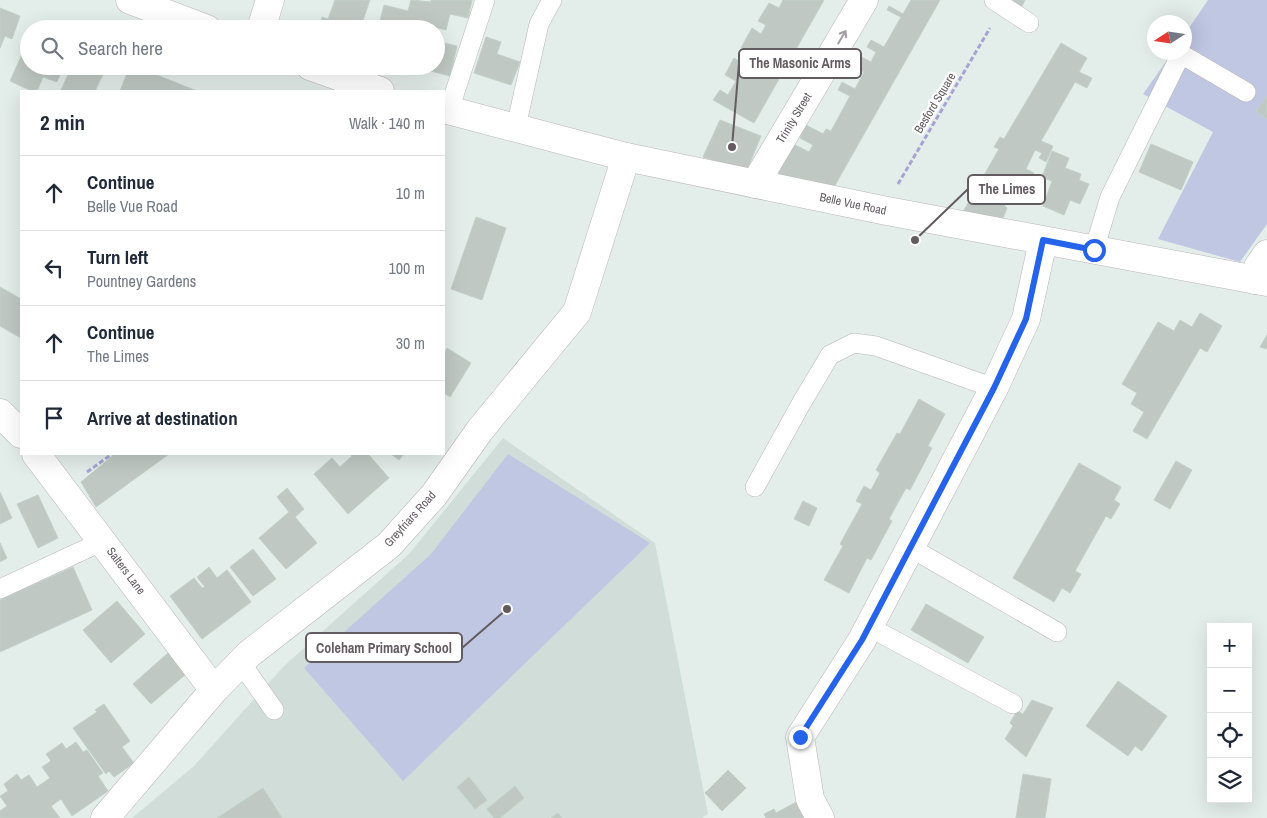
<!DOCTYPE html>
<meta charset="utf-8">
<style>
:root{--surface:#fff;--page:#f6f6f7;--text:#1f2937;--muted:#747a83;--line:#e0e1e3}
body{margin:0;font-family:"Archivo Narrow",sans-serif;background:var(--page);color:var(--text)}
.controls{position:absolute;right:15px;bottom:15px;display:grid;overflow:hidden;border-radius:0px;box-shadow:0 5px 20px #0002}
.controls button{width:45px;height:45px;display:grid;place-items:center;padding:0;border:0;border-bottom:1px solid var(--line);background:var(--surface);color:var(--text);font:25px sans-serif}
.compass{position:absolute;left:1147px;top:15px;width:45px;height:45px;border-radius:50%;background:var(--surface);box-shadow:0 5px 20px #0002;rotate:258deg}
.stop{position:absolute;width:15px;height:15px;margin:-11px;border:4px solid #2563eb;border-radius:50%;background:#fff}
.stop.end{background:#2563eb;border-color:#fff;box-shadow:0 1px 5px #0008}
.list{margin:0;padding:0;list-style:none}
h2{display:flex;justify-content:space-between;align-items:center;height:65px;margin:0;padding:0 20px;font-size:21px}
h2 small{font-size:16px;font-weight:400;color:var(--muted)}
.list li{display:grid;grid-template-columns:32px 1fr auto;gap:15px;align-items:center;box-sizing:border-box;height:75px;padding:0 20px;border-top:1px solid var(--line)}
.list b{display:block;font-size:19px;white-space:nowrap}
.list p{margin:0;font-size:16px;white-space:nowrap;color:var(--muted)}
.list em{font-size:16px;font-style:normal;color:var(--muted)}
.icon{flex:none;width:28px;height:28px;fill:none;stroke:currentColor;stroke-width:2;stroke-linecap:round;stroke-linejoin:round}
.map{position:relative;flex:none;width:1267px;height:818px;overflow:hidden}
.search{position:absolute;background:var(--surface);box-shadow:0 5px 20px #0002;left:20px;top:20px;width:425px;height:55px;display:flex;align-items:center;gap:12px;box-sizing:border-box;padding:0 18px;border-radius:28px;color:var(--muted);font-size:19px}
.panel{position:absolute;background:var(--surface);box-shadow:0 5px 20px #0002;left:20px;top:90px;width:425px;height:365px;border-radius:0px}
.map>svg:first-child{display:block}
.education{fill:#d1ddd8}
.green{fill:#c0c7e3}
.building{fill:#bfc8c3;stroke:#c1d1c9}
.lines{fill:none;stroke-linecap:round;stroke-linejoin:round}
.service-casing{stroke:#bcb5b9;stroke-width:20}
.minor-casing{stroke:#bcb5b9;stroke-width:29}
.tertiary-casing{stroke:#bcb5b9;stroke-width:29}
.path{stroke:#a7a4d4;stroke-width:3;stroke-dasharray:5 2.5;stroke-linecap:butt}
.service{stroke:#fff;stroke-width:19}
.minor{stroke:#fff;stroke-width:28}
.tertiary{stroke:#fff;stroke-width:28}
.oneway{stroke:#a19da0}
.route{stroke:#2563eb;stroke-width:6}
.labels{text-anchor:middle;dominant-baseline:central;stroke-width:4.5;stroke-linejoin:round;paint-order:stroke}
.street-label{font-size:12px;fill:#635b60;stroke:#fff}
.leader{fill:none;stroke:#635b60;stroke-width:2}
.callout-dot{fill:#635b60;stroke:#fff;stroke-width:2}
.callout{fill:#fff;stroke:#635b60;stroke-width:2}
.callout-label{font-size:14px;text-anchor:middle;font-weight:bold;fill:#635b60}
</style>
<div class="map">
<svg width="1267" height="818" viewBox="0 0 1267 818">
<rect width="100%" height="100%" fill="#e3ede9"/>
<path class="education" d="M 503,438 L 655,543 L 708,814 L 702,818 L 132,818 L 194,766 L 284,666 L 410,553 Z"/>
<path class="green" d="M 1208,0 L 1267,0 L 1267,224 L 1240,262 L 1158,239 L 1213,132 L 1143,94 L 1172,53 L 1184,52 L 1185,34 Z
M 508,454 L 650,543 L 403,781 L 304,668 L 431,554 Z"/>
<path class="building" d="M 335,0 L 370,0 L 363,20 L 375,23 L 373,29 L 318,29 L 322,17 L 328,19 Z
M 411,0 L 431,2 L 431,0 L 472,0 L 468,18 L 450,14 L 446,30 L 430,26 L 429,29 L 378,29 L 384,5 L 408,11 Z
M 783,0 L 824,0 L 754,123 L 713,100 L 720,90 L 728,95 L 736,81 L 725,75 L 734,58 L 744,64 L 750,53 L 741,48 L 752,28 L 761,34 L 766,25 L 758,21 L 769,3 L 779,8 Z
M 911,0 L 940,0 L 834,187 L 777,176 L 793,144 L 809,152 L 813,145 L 800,138 L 806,125 L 823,134 L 826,129 L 831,131 L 850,96 L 838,90 L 842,82 L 855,89 L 864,72 L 851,65 L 857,55 L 871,62 L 876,52 L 867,47 L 871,40 L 884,47 L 901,17 L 887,10 L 889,6 L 903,14 Z
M 1001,0 L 1025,0 L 1020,10 Z
M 0,8 L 20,16 L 12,39 L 5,36 L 0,48 Z
M 486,37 L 501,42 L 497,54 L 520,62 L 511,85 L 474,73 Z
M 29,39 L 29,66 L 64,66 L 57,82 L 43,77 L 37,91 L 32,91 L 10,81 Z
M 436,41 L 457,46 L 450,76 L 412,66 L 436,66 Z
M 1061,43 L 1087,58 L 1079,72 L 1092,78 L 1087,88 L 1075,82 L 1041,141 L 1053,146 L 1046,162 L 1039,158 L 1042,153 L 1035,150 L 1026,169 L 1034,173 L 1020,201 L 1009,196 L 1004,205 L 1007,208 L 1003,218 L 963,212 L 999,149 L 994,147 L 1000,137 L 1004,139 Z
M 72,66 L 107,66 L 95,91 L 65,91 L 61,90 Z
M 130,66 L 134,66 L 197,91 L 120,91 Z
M 1267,96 L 1267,119 L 1256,111 Z
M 720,120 L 761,136 L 747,170 L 703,157 Z
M 1151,144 L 1193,162 L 1181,190 L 1139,172 Z
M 1052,151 L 1069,158 L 1065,168 L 1081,174 L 1079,180 L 1089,184 L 1080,204 L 1070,200 L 1064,215 L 1043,206 L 1052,181 L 1042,177 Z
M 476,217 L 506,228 L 482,300 L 451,289 Z
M 0,287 L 21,299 L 21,338 L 0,326 Z
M 1200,313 L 1222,326 L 1207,352 L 1200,348 L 1147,439 L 1133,431 L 1144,412 L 1131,404 L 1137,393 L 1122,384 L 1158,322 L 1174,331 L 1180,320 L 1192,327 Z
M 1267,335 L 1267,349 L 1260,347 Z
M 447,348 L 471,363 L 450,397 L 444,393 L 444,353 Z
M 919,399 L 945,414 L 928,446 L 932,448 L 910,490 L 906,488 L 889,519 L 892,521 L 871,560 L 867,558 L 849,593 L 824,580 L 843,546 L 840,544 L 862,504 L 856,501 L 864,486 L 871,490 L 880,473 L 876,470 L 897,433 L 900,434 Z
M 115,454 L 169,454 L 96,507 L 81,482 Z
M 350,454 L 368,454 L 389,478 L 348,514 L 314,474 L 332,458 L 340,467 L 352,456 Z
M 391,454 L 404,454 L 399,460 Z
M 1176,461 L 1192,470 L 1170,509 L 1154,500 Z
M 1079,463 L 1121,487 L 1114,500 L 1120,504 L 1111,519 L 1106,516 L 1075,571 L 1081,574 L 1070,593 L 1062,588 L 1054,602 L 1013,578 Z
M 287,488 L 304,509 L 295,517 L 317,543 L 286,569 L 259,538 L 289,512 L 277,497 Z
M 0,492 L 12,518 L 0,524 Z
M 38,495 L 58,538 L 38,548 L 17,504 Z
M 803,501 L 817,508 L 809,526 L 794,519 Z
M 0,543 L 7,558 L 0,562 Z
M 253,549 L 276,579 L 253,596 L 230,567 Z
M 73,567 L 92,610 L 0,652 L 0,600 Z
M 209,567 L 217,578 L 227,570 L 251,602 L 202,639 L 170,596 L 194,578 L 202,588 L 205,587 L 197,577 Z
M 117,601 L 145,634 L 111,663 L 83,630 Z
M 926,604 L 984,637 L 968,663 L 911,630 Z
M 168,653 L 186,674 L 151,704 L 133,684 Z
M 1118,681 L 1167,716 L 1142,751 L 1135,746 L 1128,756 L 1086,726 Z
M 1032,700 L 1053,708 L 1026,757 L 1005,739 L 1013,726 L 1010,723 L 1017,711 L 1023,714 Z
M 104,704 L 130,741 L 122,747 L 134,763 L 114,777 L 109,771 L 106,774 L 73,728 L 97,712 L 95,710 Z
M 76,742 L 83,752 L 87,750 L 103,773 L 98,776 L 108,791 L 72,816 L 61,799 L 51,806 L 60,818 L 0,818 L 0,811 L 7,806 L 0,796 L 8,791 L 4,784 L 17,774 L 21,780 L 29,775 L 37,787 L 50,778 L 42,767 L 51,761 L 46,754 L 62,743 L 66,749 Z
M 728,770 L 746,788 L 722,811 L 705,793 Z
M 1023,774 L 1051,779 L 1045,818 L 1016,818 Z
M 469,777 L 487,800 L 475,809 L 457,787 Z
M 515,786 L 524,798 L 500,818 L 494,818 L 487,809 Z
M 263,788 L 282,818 L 217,818 Z
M 800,800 L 810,818 L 766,818 L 764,814 L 774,809 L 776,813 Z
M 558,813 L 562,818 L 551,818 Z"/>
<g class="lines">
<defs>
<path id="service" d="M 994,0 L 1029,23
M 449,110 L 485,0
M 516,127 L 539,24 L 552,0
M 1094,250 L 1110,197 L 1181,54 L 1246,92
M 755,487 L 802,402 L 830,355 L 854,343 L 876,346 L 994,388
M 911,548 L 1057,632
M 0,589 L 103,541
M 869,627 L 1013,704
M 241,663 L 274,710"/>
<path id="minor" d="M 261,29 L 270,0
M 755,184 L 864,0
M 1255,280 L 1258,267 L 1267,254
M 0,413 L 21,434
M 36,454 L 214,690
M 105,818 L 214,690 L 249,654 L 389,545 L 434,495 L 480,430 L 577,312 L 626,157
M 820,818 L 810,799 L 800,737 L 862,640 L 994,388 L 1026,319 L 1043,241"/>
<path id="tertiary" d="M 130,0 L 207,29
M 310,66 L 380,91
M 444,109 L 626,157 L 882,210 L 1267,282"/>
</defs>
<use href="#service" class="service-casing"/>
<use href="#minor" class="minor-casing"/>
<use href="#tertiary" class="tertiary-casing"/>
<path class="path" d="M 898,184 L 990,28
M 87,472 L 112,454"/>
<use href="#service" class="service"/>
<use href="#minor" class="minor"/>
<use href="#tertiary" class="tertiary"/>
</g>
<defs><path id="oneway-shaft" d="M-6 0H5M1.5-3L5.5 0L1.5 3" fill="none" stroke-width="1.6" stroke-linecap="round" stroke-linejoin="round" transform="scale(1.25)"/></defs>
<use class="oneway" href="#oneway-shaft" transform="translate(842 37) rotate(-59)"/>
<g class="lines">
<path class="route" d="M 800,737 L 862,640 L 994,388 L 1026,319 L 1043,240 L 1094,250"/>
</g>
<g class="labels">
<g class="street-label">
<text transform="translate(935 103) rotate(-59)">Besford Square</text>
<text transform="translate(794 118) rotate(-59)">Trinity Street</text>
<text transform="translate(853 204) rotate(12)">Belle Vue Road</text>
<text transform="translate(410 519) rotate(-48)">Greyfriars Road</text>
<text transform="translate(126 571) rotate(53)">Salters Lane</text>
</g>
</g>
<path class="leader" d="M732 147L739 63M915 240L968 189M507 609L462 648"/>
<g class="callout-dot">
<circle cx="732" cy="147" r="5"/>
<circle cx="915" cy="240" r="5"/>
<circle cx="507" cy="609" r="5"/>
</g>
<g class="callout">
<rect x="739" y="49" width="122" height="29" rx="5"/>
<rect x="968" y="175" width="77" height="29" rx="5"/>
<rect x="306" y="633" width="156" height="29" rx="5"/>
</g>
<g class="callout-label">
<text x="800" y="68">The Masonic Arms</text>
<text x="1007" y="194">The Limes</text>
<text x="384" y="653">Coleham Primary School</text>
</g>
</svg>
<div class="controls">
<button>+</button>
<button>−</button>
<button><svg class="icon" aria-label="locate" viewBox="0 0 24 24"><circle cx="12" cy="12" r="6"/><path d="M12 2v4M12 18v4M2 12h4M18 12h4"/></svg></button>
<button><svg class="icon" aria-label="layers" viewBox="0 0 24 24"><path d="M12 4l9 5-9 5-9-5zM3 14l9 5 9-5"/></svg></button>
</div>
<svg class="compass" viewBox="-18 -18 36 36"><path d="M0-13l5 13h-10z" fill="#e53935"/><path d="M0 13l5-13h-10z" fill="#747a83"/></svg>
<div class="stop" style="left:1094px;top:250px"></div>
<div class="stop end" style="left:800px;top:737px"></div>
<div class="search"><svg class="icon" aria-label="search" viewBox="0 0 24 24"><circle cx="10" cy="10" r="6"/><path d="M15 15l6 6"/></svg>Search here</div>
<section class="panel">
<h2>2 min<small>Walk · 140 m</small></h2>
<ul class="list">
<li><svg class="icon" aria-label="ahead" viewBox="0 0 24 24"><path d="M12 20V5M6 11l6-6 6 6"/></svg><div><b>Continue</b><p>Belle Vue Road</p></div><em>10 m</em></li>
<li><svg class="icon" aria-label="left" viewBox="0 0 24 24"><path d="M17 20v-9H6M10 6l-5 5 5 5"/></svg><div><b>Turn left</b><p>Pountney Gardens</p></div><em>100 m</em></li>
<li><svg class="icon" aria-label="ahead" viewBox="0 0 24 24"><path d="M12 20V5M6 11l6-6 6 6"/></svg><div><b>Continue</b><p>The Limes</p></div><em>30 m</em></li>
<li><svg class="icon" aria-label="arrive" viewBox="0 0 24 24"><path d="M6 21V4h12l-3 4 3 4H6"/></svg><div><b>Arrive at destination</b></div></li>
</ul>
</section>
</div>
